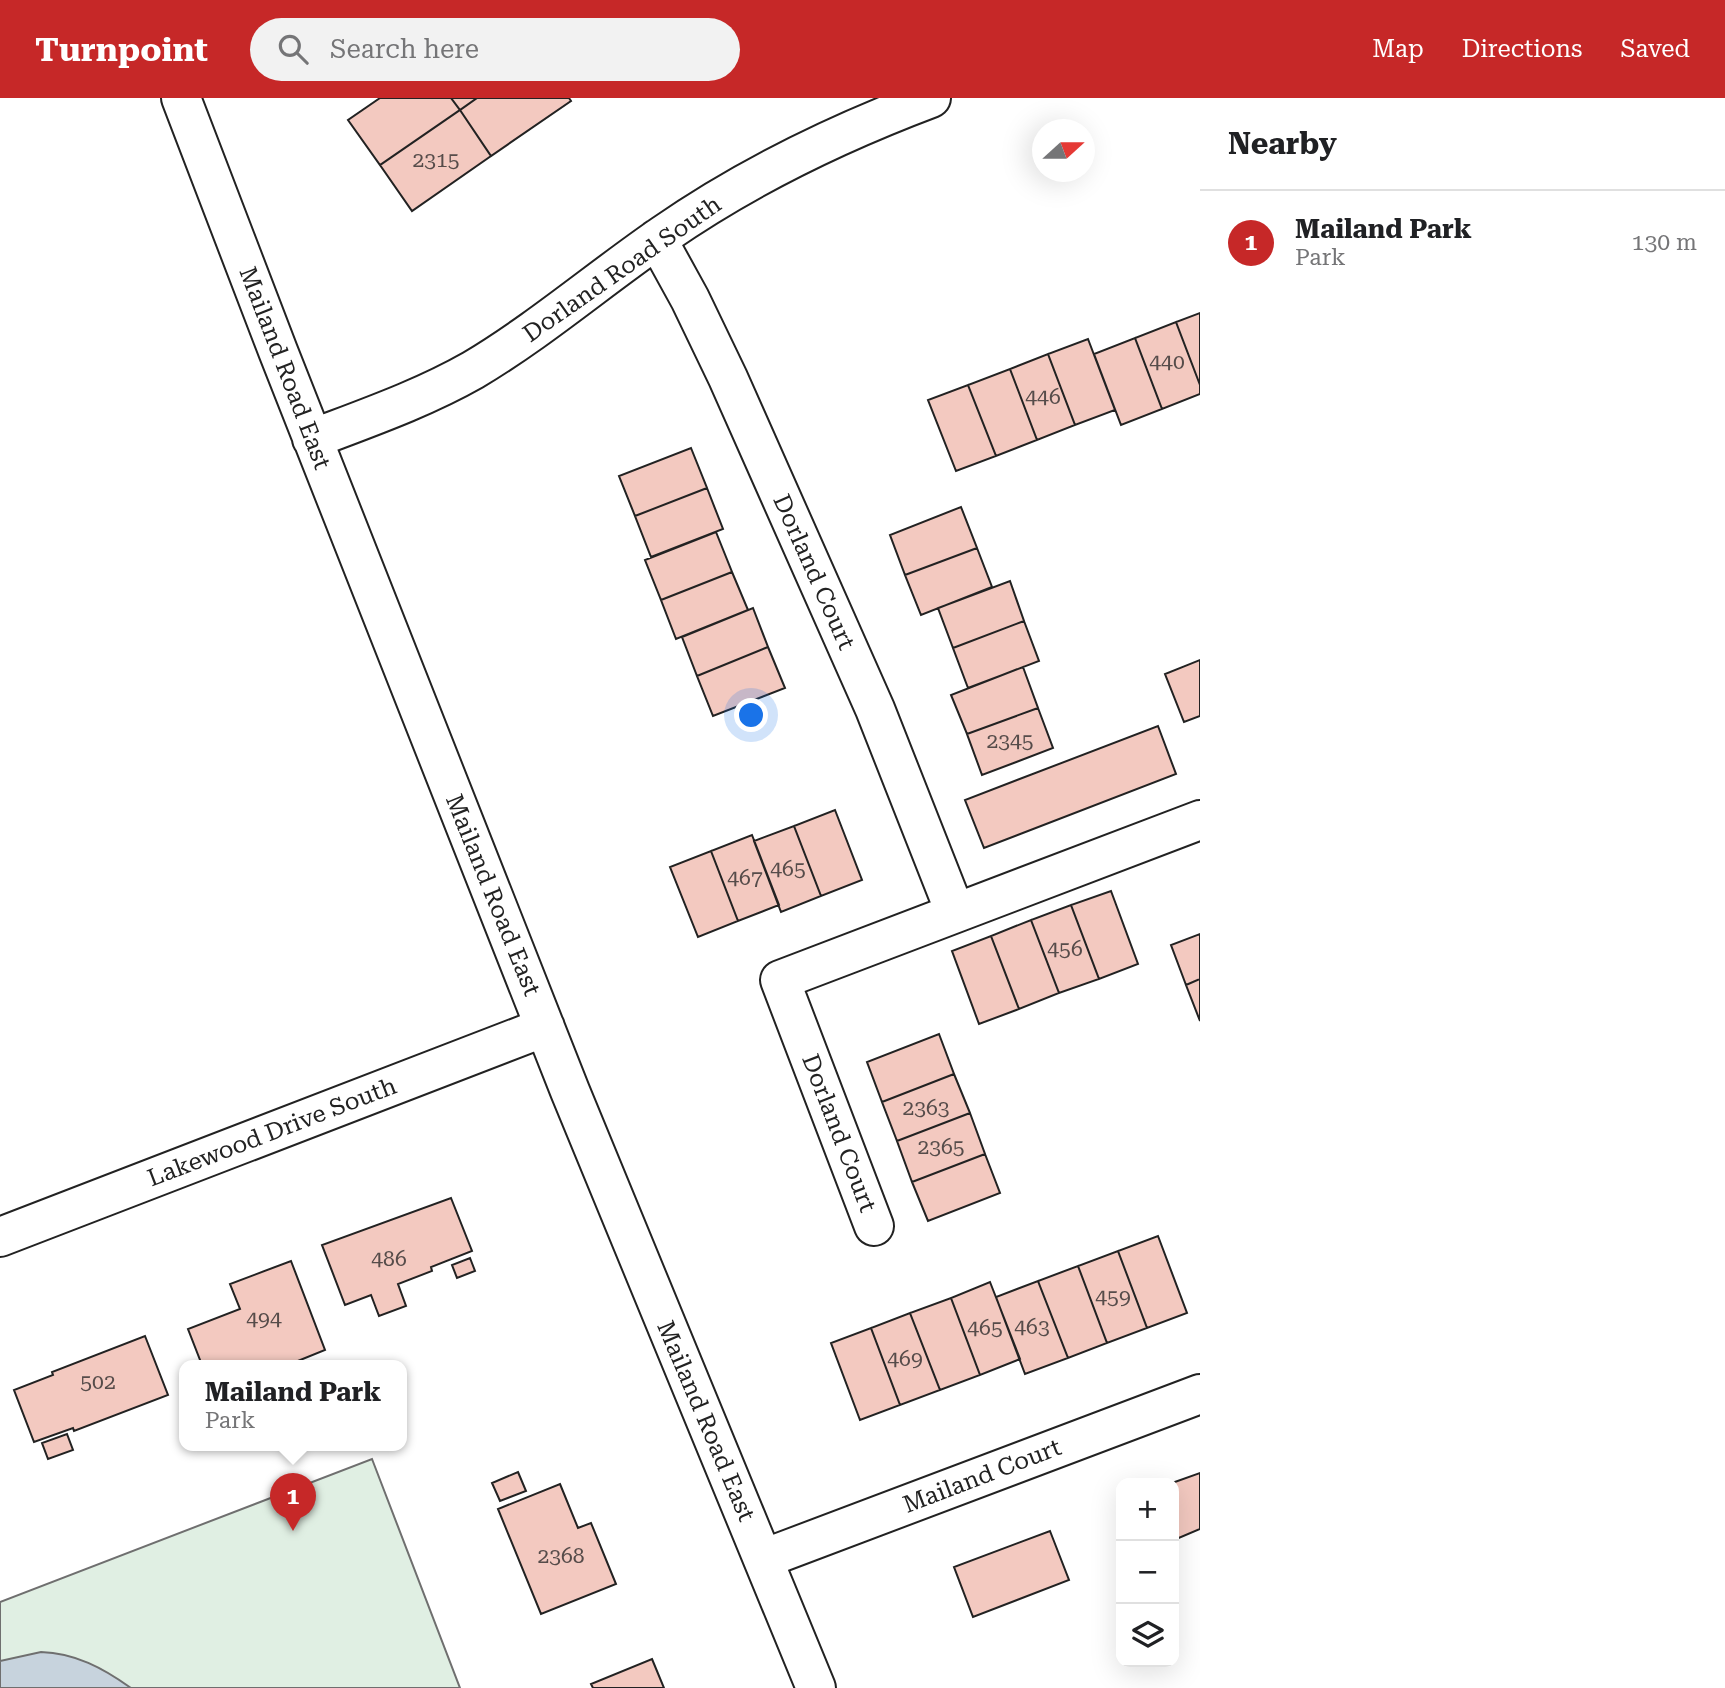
<!DOCTYPE html>
<meta charset="utf-8">
<style>
:root{--surface:#fff;--page:#f2f2f2;--text:#202124;--muted:#757577;--line:#e0e0e0;--accent:#c62828}
body{margin:0;font-family:"Roboto Serif",serif;background:var(--page);color:var(--text)}
.controls{position:absolute;right:21px;bottom:21px;display:grid;overflow:hidden;border-radius:14px;box-shadow:0 7px 28px #0002}
.controls button{width:63px;height:63px;display:grid;place-items:center;padding:0;border:0;border-bottom:2px solid var(--line);background:var(--surface);color:var(--text);font:35px sans-serif}
.compass{position:absolute;left:1032px;top:21px;width:63px;height:63px;border-radius:50%;background:var(--surface);box-shadow:0 7px 28px #0002;rotate:69deg}
.you{position:absolute;left:752px;top:618px;width:24px;height:24px;margin:-18px;border:5px solid #fff;border-radius:50%;background:#1a73e8;box-shadow:0 0 0 10px #1a73e833}
.badge{display:grid;place-items:center;width:46px;height:46px;border-radius:50%;background:var(--accent);color:#fff;font-size:23px;font-weight:700}
.pin{position:absolute;translate:-50% -58px;filter:drop-shadow(0 2px 4px #0008)}
.pin::after{content:'';position:absolute;top:37px;width:24px;height:21px;background:inherit;clip-path:polygon(0 0,100% 0,50% 100%)}
.popup{position:absolute;left:179px;top:1262px;width:228px;height:91px;box-sizing:border-box;display:grid;place-content:center;border-radius:14px;background:var(--surface);filter:drop-shadow(0 2px 5px #0005);font-size:23px;white-space:nowrap;color:var(--muted)}
.popup b{font-size:26px;color:var(--text)}
.popup::after{content:'';position:absolute;left:50%;top:100%;margin-left:-14px;border:14px solid transparent;border-top-color:var(--surface)}
.list{margin:0;padding:0;list-style:none}
h2{display:flex;justify-content:space-between;align-items:center;height:91px;margin:0;padding:0 28px;font-size:30px}
h2 small{font-size:23px;font-weight:400;color:var(--muted)}
.list li{display:grid;grid-template-columns:46px 1fr auto;gap:21px;align-items:center;box-sizing:border-box;height:105px;padding:0 28px;border-top:2px solid var(--line)}
.list b{display:block;font-size:26px;white-space:nowrap}
.list p{margin:0;font-size:23px;white-space:nowrap;color:var(--muted)}
.list em{font-size:23px;font-style:normal;color:var(--muted)}
.icon{flex:none;width:38px;height:38px;fill:none;stroke:currentColor;stroke-width:2;stroke-linecap:round;stroke-linejoin:round}
.map{position:relative;flex:none;width:1200px;height:1590px;overflow:hidden}
header{display:flex;align-items:center;gap:42px;box-sizing:border-box;height:98px;padding:0 35px;background:var(--accent);color:#fff}
header strong{font-size:33px}
nav{display:flex;gap:38px;margin-inline-start:auto;font-size:24px}
.search{width:490px;height:63px;background:var(--page);display:flex;align-items:center;gap:18px;box-sizing:border-box;padding:0 24px;border-radius:38px;color:var(--muted);font-size:26px}
main{display:flex}
aside{flex:1;background:var(--surface)}
.map>svg:first-child{display:block}
.green{fill:#e0efe3;stroke:#6f6f6f;stroke-width:2}
.water{fill:#c7d3dd;stroke:#6f6f6f;stroke-width:2}
.building{fill:#f3c9c0;stroke:#222;stroke-width:2}
.lines{fill:none;stroke-linecap:round;stroke-linejoin:round}
.minor-casing{stroke:#222;stroke-width:42}
.minor{stroke:#fff;stroke-width:38}
.labels{text-anchor:middle;dominant-baseline:central;stroke-width:5;stroke-linejoin:round;paint-order:stroke}
.number-label{font-size:21px;fill:#564c4a}
.street-label{font-size:24px;fill:#222;stroke:#fff}
</style>
<header>
<strong>Turnpoint</strong>
<div class="search"><svg class="icon" aria-label="search" viewBox="0 0 24 24"><circle cx="10" cy="10" r="6"/><path d="M15 15l6 6"/></svg>Search here</div>
<nav><a>Map</a><a>Directions</a><a>Saved</a></nav>
</header>
<main>
<div class="map">
<svg width="1200" height="1590" viewBox="0 0 1200 1590">
<rect width="100%" height="100%" fill="#fff"/>
<path class="green" d="M 372,1361 L 460,1590 L 0,1590 L 0,1504 Z"/>
<path class="water" d="M 41,1554 C 75,1555 103,1570 131,1590 L 0,1590 L 0,1563 Z"/>
<path class="building" d="M 380,0 L 451,0 L 460,12 L 380,67 L 348,22 Z
M 451,0 L 477,0 L 460,12 Z
M 477,0 L 569,0 L 571,3 L 491,58 L 460,12 Z
M 460,12 L 491,58 L 412,113 L 380,67 Z
M 1200,215 L 1200,287 L 1176,224 Z
M 1176,224 L 1200,287 L 1200,296 L 1162,311 L 1135,240 Z
M 1135,240 L 1162,311 L 1121,327 L 1094,256 Z
M 1088,241 L 1115,312 L 1075,327 L 1048,256 Z
M 1048,256 L 1075,327 L 1037,342 L 1010,271 Z
M 1010,271 L 1037,342 L 996,358 L 968,287 Z
M 968,287 L 996,358 L 956,373 L 928,302 Z
M 691,350 L 707,390 L 635,418 L 619,378 Z
M 707,390 L 723,431 L 651,459 L 635,418 Z
M 961,409 L 977,450 L 905,477 L 890,437 Z
M 716,434 L 732,474 L 661,502 L 645,462 Z
M 977,450 L 992,489 L 921,517 L 905,477 Z
M 732,474 L 748,512 L 676,541 L 661,502 Z
M 1010,483 L 1024,523 L 953,550 L 938,510 Z
M 753,510 L 768,549 L 697,578 L 682,539 Z
M 1024,523 L 1039,563 L 968,590 L 953,550 Z
M 768,549 L 785,590 L 713,618 L 697,578 Z
M 1200,562 L 1200,618 L 1184,624 L 1165,576 Z
M 1023,569 L 1038,610 L 967,636 L 951,597 Z
M 1038,610 L 1053,650 L 982,677 L 967,636 Z
M 1158,628 L 1176,676 L 984,750 L 965,702 Z
M 835,712 L 862,782 L 821,798 L 794,728 Z
M 794,728 L 821,798 L 781,814 L 754,743 Z
M 752,737 L 779,807 L 738,823 L 711,753 Z
M 711,753 L 738,823 L 698,839 L 670,769 Z
M 1111,793 L 1138,866 L 1099,881 L 1071,807 Z
M 1071,807 L 1099,881 L 1059,895 L 1031,822 Z
M 1031,822 L 1059,895 L 1019,911 L 991,838 Z
M 1200,836 L 1200,881 L 1186,887 L 1171,847 Z
M 991,838 L 1019,911 L 979,926 L 952,853 Z
M 1200,881 L 1200,923 L 1186,887 Z
M 939,936 L 954,976 L 882,1004 L 867,964 Z
M 954,976 L 970,1015 L 897,1043 L 882,1004 Z
M 970,1015 L 985,1056 L 912,1084 L 897,1043 Z
M 985,1056 L 1000,1095 L 928,1123 L 912,1084 Z
M 451,1100 L 472,1153 L 431,1169 L 432,1173 L 398,1186 L 406,1208 L 379,1218 L 371,1197 L 345,1207 L 322,1147 Z
M 1158,1138 L 1187,1215 L 1147,1230 L 1118,1153 Z
M 1118,1153 L 1147,1230 L 1107,1245 L 1078,1168 Z
M 470,1160 L 475,1173 L 457,1180 L 452,1167 Z
M 291,1163 L 325,1252 L 288,1267 L 202,1267 L 188,1231 L 240,1211 L 230,1186 Z
M 1078,1168 L 1107,1245 L 1068,1260 L 1038,1183 Z
M 1038,1183 L 1068,1260 L 1025,1276 L 996,1199 Z
M 990,1184 L 1020,1261 L 980,1277 L 951,1200 Z
M 951,1200 L 980,1277 L 940,1292 L 910,1215 Z
M 910,1215 L 940,1292 L 900,1307 L 871,1230 Z
M 871,1230 L 900,1307 L 860,1322 L 831,1245 Z
M 145,1238 L 168,1297 L 74,1333 L 73,1330 L 34,1344 L 14,1292 L 53,1277 L 52,1274 Z
M 67,1336 L 73,1352 L 48,1361 L 42,1345 Z
M 518,1374 L 526,1393 L 500,1403 L 492,1385 Z
M 1200,1375 L 1200,1431 L 1174,1442 L 1172,1385 Z
M 560,1386 L 578,1430 L 591,1425 L 616,1486 L 541,1516 L 498,1411 Z
M 1050,1433 L 1069,1482 L 973,1519 L 954,1469 Z
M 652,1561 L 664,1590 L 593,1590 L 591,1586 Z"/>
<g class="lines">
<defs>
<path id="minor" d="M 181,0 L 278,253 L 570,993 L 816,1590
M 657,141 L 690,201 L 728,280 L 875,611 L 955,814
M 312,341 C 367,320 422,301 473,272 C 540,232 599,181 663,137 C 745,80 838,35 931,0
M 874,1128 L 780,882 L 1200,722
M 0,1139 L 545,929
M 763,1461 L 1200,1296"/>
</defs>
<use href="#minor" class="minor-casing"/>
<use href="#minor" class="minor"/>
</g>
<g class="labels">
<g class="number-label">
<text x="436" y="62">2315</text>
<text x="1167" y="264">440</text>
<text x="1043" y="299">446</text>
<text x="1010" y="643">2345</text>
<text x="788" y="771">465</text>
<text x="745" y="780">467</text>
<text x="1065" y="851">456</text>
<text x="926" y="1010">2363</text>
<text x="941" y="1049">2365</text>
<text x="389" y="1161">486</text>
<text x="1113" y="1199">459</text>
<text x="264" y="1221">494</text>
<text x="1032" y="1229">463</text>
<text x="985" y="1230">465</text>
<text x="905" y="1261">469</text>
<text x="98" y="1284">502</text>
<text x="561" y="1458">2368</text>
</g>
<g class="street-label">
<text transform="translate(622 171) rotate(-35)">Dorland Road South</text>
<text transform="translate(285 270) rotate(69)">Mailand Road East</text>
<text transform="translate(814 474) rotate(66)">Dorland Court</text>
<text transform="translate(493 797) rotate(68)">Mailand Road East</text>
<text transform="translate(272 1034) rotate(-21)">Lakewood Drive South</text>
<text transform="translate(839 1035) rotate(69)">Dorland Court</text>
<text transform="translate(706 1323) rotate(67)">Mailand Road East</text>
<text transform="translate(982 1378) rotate(-21)">Mailand Court</text>
</g>
</g>
</svg>
<div class="controls">
<button>+</button>
<button>−</button>
<button><svg class="icon" aria-label="layers" viewBox="0 0 24 24"><path d="M12 4l9 5-9 5-9-5zM3 14l9 5 9-5"/></svg></button>
</div>
<svg class="compass" viewBox="-18 -18 36 36"><path d="M0-13l5 13h-10z" fill="#e53935"/><path d="M0 13l5-13h-10z" fill="#757577"/></svg>
<div class="you"></div>
<div class="pin badge" style="left:293px;top:1433px">1</div>
<div class="popup"><b>Mailand Park</b>Park</div>
</div>
<aside>
<h2>Nearby<small></small></h2>
<ul class="list">
<li><span class="badge">1</span><div><b>Mailand Park</b><p>Park</p></div><em>130 m</em></li>
</ul>
</aside>
</main>
